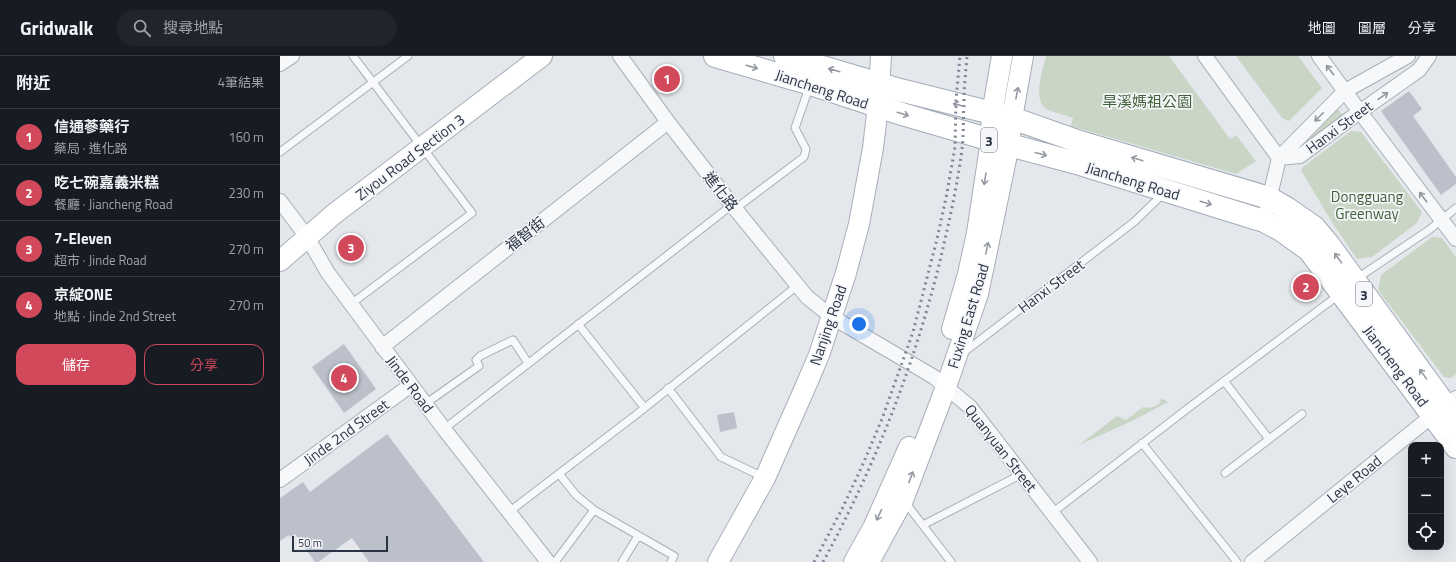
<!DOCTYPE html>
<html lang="zh-TW">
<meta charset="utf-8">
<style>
:root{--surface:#171b24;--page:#20242c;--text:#f1f3f6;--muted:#9ea1a6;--line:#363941;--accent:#d1495b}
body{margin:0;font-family:"Titillium Web","Noto Sans TC",sans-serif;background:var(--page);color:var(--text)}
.controls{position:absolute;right:12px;bottom:12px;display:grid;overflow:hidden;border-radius:8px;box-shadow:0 4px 16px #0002}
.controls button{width:36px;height:36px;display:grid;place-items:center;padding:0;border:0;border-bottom:1px solid var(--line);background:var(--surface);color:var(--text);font:20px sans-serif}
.scale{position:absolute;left:12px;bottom:10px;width:96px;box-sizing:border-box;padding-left:4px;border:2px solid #2b3445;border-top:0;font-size:11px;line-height:14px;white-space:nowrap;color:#2b3445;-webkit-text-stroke:3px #f4f6f9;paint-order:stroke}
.you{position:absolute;left:579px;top:268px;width:14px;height:14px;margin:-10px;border:3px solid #fff;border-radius:50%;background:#1a73e8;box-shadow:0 0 0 6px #1a73e833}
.badge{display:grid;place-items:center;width:26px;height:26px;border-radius:50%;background:var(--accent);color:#fff;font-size:13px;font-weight:700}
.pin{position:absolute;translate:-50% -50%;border:2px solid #fff;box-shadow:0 1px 4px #0006}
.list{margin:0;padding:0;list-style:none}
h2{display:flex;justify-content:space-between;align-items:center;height:52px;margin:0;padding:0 16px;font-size:17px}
h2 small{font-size:13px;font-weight:400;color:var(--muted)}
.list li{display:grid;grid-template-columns:26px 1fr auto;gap:12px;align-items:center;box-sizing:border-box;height:56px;padding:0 16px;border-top:1px solid var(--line)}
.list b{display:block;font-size:15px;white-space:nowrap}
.list p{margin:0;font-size:13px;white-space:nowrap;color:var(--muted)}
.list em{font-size:13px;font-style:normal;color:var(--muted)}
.actions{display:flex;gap:8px;padding:12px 16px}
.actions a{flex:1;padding:9px 0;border:1px solid var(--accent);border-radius:12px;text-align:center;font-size:14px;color:var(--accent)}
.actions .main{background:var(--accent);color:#fff}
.icon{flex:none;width:22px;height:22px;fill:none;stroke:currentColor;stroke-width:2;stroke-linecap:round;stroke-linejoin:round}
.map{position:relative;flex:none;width:1176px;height:506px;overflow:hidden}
header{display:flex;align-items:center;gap:24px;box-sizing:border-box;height:56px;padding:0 20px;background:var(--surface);border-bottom:1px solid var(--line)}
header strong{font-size:19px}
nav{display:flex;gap:22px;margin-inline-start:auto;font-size:14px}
.search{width:280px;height:36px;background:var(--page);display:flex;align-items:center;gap:10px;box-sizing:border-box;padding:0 14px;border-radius:22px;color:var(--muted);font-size:15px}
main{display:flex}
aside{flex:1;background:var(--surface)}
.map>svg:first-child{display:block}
.green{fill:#c9d6c5}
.building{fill:#bbc0ca}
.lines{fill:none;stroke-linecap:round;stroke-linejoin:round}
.lane-casing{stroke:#a9aeb7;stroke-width:9}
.street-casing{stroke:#a9aeb7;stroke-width:16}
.secondary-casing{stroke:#a9aeb7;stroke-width:22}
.primary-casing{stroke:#a3abb8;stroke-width:24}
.lane{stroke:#f7f8fa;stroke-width:7}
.street{stroke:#f7f8fa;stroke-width:14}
.secondary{stroke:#fff;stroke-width:20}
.primary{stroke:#fff;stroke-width:22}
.rail{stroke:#7d8696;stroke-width:3;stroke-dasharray:2 4;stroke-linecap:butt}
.oneway{stroke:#959aa2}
.oneway2{stroke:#9196a0}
.labels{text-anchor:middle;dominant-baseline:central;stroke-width:3.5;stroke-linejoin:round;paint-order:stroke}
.shield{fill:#f4f6f9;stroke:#676e7b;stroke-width:1}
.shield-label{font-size:14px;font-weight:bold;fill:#2b3445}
.street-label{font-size:15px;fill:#2b3445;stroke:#f4f6f9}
.park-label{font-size:15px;fill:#3f6138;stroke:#f4f6f9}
</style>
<header>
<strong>Gridwalk</strong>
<div class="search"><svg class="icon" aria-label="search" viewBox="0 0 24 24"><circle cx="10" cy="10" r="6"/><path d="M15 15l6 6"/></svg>搜尋地點</div>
<nav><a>地圖</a><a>圖層</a><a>分享</a></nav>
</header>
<main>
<aside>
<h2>附近<small>4筆結果</small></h2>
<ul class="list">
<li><span class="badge">1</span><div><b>信通蔘藥行</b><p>藥局 · 進化路</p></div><em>160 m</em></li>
<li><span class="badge">2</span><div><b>吃七碗嘉義米糕</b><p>餐廳 · Jiancheng Road</p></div><em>230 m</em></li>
<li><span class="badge">3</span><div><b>7-Eleven</b><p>超市 · Jinde Road</p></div><em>270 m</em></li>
<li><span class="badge">4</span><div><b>京綻ONE</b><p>地點 · Jinde 2nd Street</p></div><em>270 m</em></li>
</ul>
<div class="actions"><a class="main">儲存</a><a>分享</a></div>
</aside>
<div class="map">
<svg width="1176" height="506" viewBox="0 0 1176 506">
<rect width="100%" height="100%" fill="#e4e7ec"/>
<path class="green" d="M 766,0 L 889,0 L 950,83 L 956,79 L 976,105 L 956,118 L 791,70 L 793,62 C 785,59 776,57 768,54 C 751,45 763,14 766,0 Z
M 956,0 L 1018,0 L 1042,32 L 1009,65 L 1002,62 Z
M 1058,53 L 1063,60 L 1026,89 L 1024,86 L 1054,54 Z
M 1071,75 L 1081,76 L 1142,156 L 1137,167 L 1092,201 L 1077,203 L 1053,168 L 1021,114 L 1024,110 Z
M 1152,181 L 1162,182 L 1176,201 L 1176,318 L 1171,322 L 1164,321 L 1098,234 L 1101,219 Z
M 881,342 L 888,346 L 852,365 L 799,389 L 837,360 L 846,364 L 863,351 C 869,353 875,351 880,347 Z"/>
<path class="building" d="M 1129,35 L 1142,53 L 1133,60 L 1176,121 L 1176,128 L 1161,139 L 1101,55 Z
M 64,288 L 96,333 L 64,357 L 32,311 Z
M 454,356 L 457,372 L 440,376 L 437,359 Z
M 107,378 L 204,506 L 89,506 L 72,482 L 38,506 L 35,506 L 15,478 L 10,481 L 9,479 L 0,485 L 0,442 L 23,426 L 30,436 Z"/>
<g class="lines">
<defs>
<path id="lane" d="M 0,96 L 128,0
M 455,153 L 524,101 L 526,93 L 515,72 L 530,29
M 1076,223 L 1149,174 L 1176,152
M 71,248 L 192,157 L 73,0
M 298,268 L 364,351
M 683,297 L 854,166 L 883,138
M 944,325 L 989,383
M 388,332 L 441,401 L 483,421
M 145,348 L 199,310 L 196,304 L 200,300 L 233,284 L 248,307
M 164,373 L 452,149
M 862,387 L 957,506
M 945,417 L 1022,358
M 280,419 L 296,439 L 314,454 L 394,500 L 391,506
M 625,446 L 671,506
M 229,456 L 357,358 L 517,230
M 772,457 L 907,353 L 1060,238
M 643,469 L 742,418
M 275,506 L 314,454
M 342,506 L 358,480"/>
<path id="street" d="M 340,0 L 388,66 L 452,149 L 527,241 L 552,261 L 654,321 L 690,351 L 810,506
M 925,0 L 999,102 L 984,165
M 1039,0 L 1080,56 L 1176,183
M 0,8 L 12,0
M 999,102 L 1020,100 L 1071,62 L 1139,14 L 1149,0
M 999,102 L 1065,35 L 1128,0
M 0,145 L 27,181 L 48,217 L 164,373 L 268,506
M 102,291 L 388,66
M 0,424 L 131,329
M 972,506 L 1153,359 L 1176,342"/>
<path id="secondary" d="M 0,205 L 54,158 L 262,0
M 672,273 L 688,218 L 697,177 L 711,84 L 712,58 L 722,0
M 438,506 L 485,422 L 524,334 L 539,299 L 566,217 L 579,168 L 593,92 L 598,50 L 601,0
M 574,506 L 593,472 L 629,391
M 589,506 L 623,444 L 666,331 L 698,238 L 729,89 L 732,62 L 743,0"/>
<path id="primary" d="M 435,0 L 531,28 L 622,58 L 711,84 L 800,108 L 984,165 L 1001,174 L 1029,194 L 1176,391
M 505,0 L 620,34 L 732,62 L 800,86 L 989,142 L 1008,153 L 1034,171 L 1049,189 L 1176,364"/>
</defs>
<use href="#lane" class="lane-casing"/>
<use href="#street" class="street-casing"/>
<use href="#secondary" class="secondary-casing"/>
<use href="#primary" class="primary-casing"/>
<use href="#lane" class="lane"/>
<use href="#street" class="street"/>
<use href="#secondary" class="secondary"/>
<use href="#primary" class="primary"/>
<path class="rail" d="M 534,506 L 563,451 L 583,408 L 602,363 L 633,276 L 657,183 L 667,137 L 675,91 L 676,44 L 680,0
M 543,506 C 594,412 633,313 659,209 C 668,171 677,132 682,93 C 684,78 683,61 684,45 C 684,30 686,15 687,0"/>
</g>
<defs><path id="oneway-shaft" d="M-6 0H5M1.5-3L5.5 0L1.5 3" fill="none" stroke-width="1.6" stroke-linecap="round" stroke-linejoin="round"/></defs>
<g class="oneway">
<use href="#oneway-shaft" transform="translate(472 11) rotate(16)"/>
<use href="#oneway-shaft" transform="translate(554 14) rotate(-164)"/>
<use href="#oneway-shaft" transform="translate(737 37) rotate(-79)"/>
<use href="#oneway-shaft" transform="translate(679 49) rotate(-166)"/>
<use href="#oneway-shaft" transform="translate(623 58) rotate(17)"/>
<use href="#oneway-shaft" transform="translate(761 98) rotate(15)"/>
<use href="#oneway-shaft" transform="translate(857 103) rotate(-163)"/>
<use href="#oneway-shaft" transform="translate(705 123) rotate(99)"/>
<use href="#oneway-shaft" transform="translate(926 147) rotate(17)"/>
<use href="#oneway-shaft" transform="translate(707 192) rotate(-78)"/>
<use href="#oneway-shaft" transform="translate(1058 202) rotate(-126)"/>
<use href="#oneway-shaft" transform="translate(1143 318) rotate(-126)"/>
<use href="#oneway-shaft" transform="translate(631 421) rotate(-69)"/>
<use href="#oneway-shaft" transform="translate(599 459) rotate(115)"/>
</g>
<g class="oneway2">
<use href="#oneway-shaft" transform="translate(1050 14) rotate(-127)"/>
<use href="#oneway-shaft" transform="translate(1103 40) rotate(-35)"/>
<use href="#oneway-shaft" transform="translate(1039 61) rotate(135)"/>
<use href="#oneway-shaft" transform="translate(1143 141) rotate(-127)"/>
</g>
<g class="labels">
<g class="shield">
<rect x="701" y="72" width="16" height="24" rx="3"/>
<rect x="1076" y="226" width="16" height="24" rx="3"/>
</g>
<g class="shield-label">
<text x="709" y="84">3</text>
<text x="1084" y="238">3</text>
</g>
<g class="street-label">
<text transform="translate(542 33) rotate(18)">Jiancheng Road</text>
<text transform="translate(1059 71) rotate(-36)">Hanxi Street</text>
<text transform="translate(130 101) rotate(-37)">Ziyou Road Section 3</text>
<text transform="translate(853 125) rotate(17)">Jiancheng Road</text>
<text transform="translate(441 135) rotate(52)">進化路</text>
<text transform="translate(245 178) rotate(-38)">福智街</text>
<text transform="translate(771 230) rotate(-37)">Hanxi Street</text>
<text transform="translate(688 260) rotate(-73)">Fuxing East Road</text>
<text transform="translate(548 269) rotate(-71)">Nanjing Road</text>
<text transform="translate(1116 310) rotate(53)">Jiancheng Road</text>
<text transform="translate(130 328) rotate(53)">Jinde Road</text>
<text transform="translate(66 376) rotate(-36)">Jinde 2nd Street</text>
<text transform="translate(721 392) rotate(52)">Quanyuan Street</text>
<text transform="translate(1074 423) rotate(-39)">Leye Road</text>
</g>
<g class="park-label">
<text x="867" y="45">旱溪媽祖公園</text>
<text x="1087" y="140">Dongguang<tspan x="1087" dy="17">Greenway</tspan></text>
</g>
</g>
</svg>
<div class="controls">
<button>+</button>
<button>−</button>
<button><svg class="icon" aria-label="locate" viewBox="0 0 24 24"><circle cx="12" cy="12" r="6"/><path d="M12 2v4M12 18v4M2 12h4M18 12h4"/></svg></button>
</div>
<div class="scale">50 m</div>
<div class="you"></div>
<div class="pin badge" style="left:387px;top:23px">1</div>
<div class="pin badge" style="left:1026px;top:231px">2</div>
<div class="pin badge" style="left:71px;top:192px">3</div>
<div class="pin badge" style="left:64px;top:322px">4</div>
</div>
</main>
